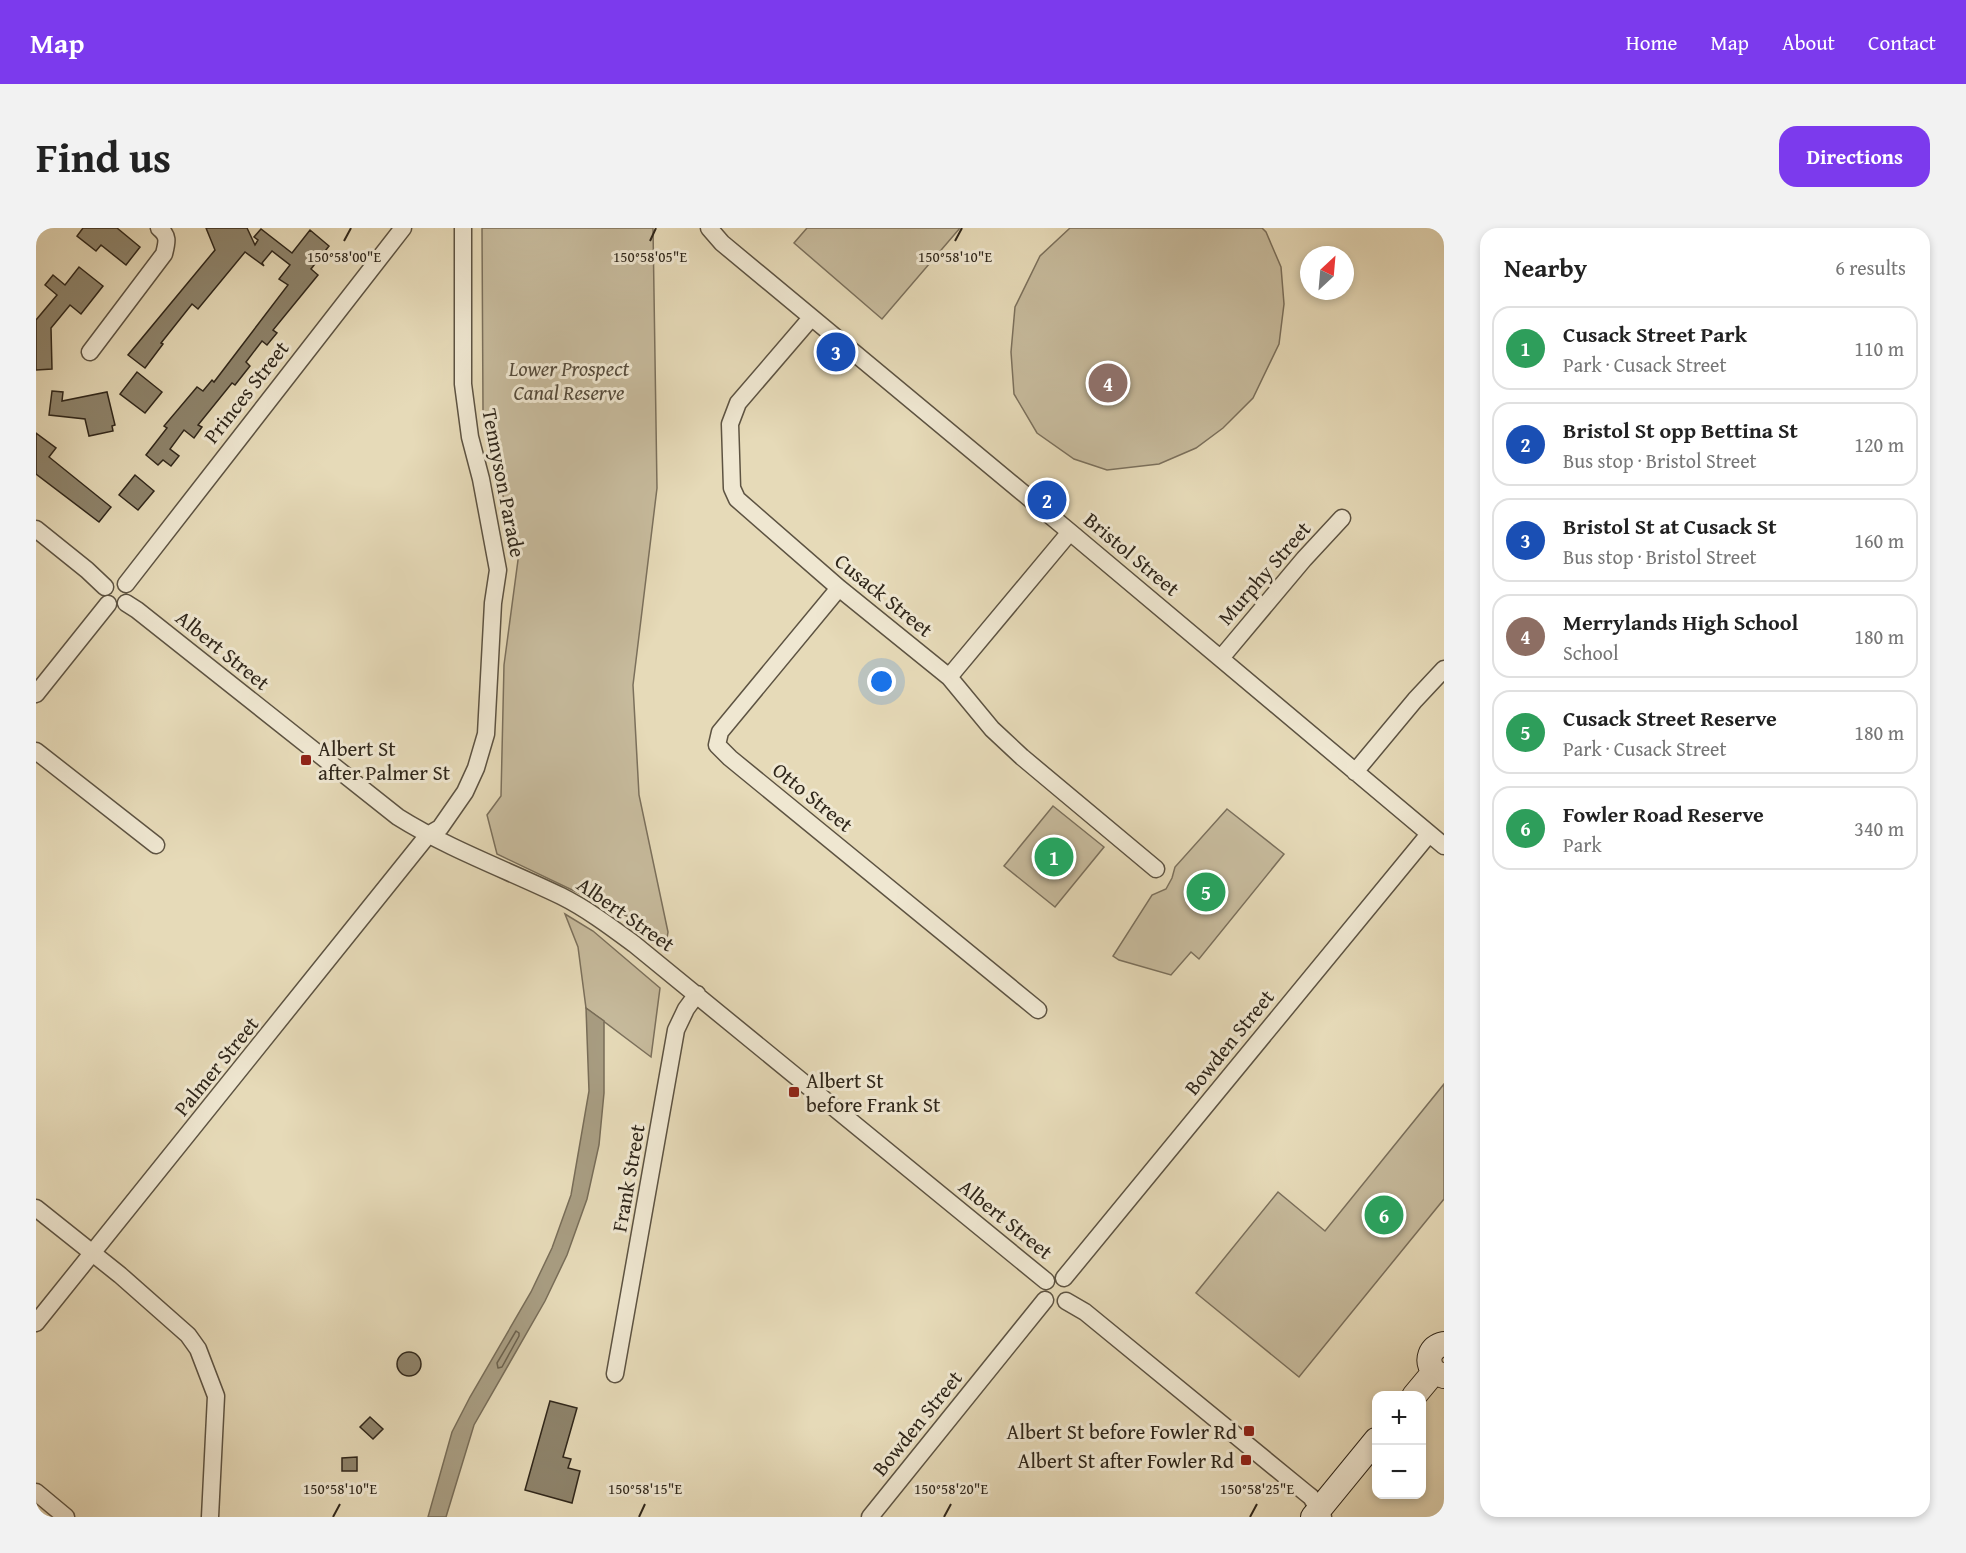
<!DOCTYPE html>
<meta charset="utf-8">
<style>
:root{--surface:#fff;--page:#f2f2f2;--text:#222;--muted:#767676;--line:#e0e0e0;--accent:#7c3aed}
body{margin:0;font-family:"Gentium Book Plus",serif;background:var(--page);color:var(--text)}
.controls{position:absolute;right:18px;bottom:18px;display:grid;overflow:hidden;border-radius:12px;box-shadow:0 3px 9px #0003}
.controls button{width:54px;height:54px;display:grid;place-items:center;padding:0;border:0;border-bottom:2px solid var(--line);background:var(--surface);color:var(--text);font:30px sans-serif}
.compass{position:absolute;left:1264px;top:18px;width:54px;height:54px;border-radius:50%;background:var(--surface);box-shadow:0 3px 9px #0003;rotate:26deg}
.you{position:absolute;left:846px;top:454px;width:21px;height:21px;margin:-15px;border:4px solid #fff;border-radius:50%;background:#1a73e8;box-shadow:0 0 0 9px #1a73e833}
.badge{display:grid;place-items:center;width:39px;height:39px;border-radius:50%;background:var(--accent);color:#fff;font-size:20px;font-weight:700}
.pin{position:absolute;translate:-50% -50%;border:3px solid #fff;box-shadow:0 2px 6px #0006}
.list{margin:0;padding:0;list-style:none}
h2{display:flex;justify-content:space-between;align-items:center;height:78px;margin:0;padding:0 24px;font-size:26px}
h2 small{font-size:20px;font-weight:400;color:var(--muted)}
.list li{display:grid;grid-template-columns:39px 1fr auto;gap:18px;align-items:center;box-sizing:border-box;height:84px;margin:0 12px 12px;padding:0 12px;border:2px solid var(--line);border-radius:18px}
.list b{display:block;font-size:22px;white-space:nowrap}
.list p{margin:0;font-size:20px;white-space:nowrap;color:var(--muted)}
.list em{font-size:20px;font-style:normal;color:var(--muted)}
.map{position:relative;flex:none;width:1408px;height:1289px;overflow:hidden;border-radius:18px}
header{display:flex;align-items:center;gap:36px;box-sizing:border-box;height:84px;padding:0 30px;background:var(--accent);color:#fff}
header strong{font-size:28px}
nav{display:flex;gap:33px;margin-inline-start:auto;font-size:21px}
.intro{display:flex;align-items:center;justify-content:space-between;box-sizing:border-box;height:144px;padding:0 36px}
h1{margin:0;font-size:42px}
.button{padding:15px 27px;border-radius:18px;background:var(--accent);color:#fff;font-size:21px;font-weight:700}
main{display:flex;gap:36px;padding:0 36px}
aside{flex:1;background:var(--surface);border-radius:18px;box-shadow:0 3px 9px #0003}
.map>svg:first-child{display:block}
.green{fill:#c7bb9d;stroke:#7b705c;stroke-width:1.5}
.water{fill:#a89d82;stroke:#786d58;stroke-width:1.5}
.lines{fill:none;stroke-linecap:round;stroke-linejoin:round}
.shore{stroke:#6c624e;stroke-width:1.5}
.building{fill:#8e846c;stroke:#2f261a;stroke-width:1.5}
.minor-casing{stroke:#5d5342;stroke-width:19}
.secondary-casing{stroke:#2f261a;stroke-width:26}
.minor{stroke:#efe7d1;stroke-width:16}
.secondary{stroke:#efe7d1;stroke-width:24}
.ticks{fill:none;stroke:#2f261a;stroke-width:2}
.poi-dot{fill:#8f2418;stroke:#efe7d1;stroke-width:2}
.labels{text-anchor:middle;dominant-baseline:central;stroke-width:6;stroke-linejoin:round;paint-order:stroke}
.park-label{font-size:21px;font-style:italic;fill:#554b3b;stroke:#efe7d1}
.street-label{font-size:21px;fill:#2f261a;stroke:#efe7d1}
.poi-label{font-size:21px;fill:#2f261a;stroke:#efe7d1;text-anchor:start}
.ticks-label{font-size:15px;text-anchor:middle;fill:#2f261a;stroke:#efe7d1;stroke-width:6;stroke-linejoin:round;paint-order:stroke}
</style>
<header>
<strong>Map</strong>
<nav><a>Home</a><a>Map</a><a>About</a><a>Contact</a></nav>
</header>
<div class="intro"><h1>Find us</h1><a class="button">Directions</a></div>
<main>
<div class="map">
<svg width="1408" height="1289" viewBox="0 0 1408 1289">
<rect width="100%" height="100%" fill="#e6dab8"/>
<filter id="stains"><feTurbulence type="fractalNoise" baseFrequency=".00333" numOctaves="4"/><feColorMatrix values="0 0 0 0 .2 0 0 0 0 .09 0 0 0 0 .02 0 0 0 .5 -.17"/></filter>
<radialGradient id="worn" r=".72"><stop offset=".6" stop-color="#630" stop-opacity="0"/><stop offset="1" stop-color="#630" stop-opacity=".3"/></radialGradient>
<path class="green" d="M 446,0 L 617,0 L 621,260 L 597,457 L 603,567 L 632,704 L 630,716 L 601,693 L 461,626 L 451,587 L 465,568 L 468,437 L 482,332 L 447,182 Z
M 771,0 L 924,0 L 846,91 L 758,15 Z
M 1034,0 L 1226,0 L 1230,4 L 1245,39 L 1248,76 L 1243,116 L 1217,170 L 1187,200 L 1160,220 L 1123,236 L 1071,242 L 1038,231 L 1001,205 L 978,166 L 975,124 L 979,79 L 1004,28 Z
M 1017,578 L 1068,619 L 1019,679 L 968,638 Z
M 1191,581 L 1248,626 L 1163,731 L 1155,724 L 1135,747 L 1083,732 L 1077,728 L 1116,667 L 1130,661 L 1136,650 L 1139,639 Z
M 529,686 L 557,703 L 624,760 L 615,829 L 550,780 L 542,719 Z
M 1408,856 L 1408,971 L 1263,1149 L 1160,1065 L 1242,964 L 1289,1003 Z"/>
<path class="water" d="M 550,780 L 568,793 L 568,865 L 563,917 L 551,971 L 531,1027 L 509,1073 L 438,1197 L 410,1289 L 392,1289 L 416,1204 L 434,1169 L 495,1064 L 516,1020 L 535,967 L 553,863 Z"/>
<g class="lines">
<path class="shore" d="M 480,1103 L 483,1105 L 483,1108 L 466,1139 L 462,1140 L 461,1135 Z"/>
</g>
<path class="building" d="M 47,0 L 81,0 L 104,19 L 90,37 L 65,17 L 60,23 L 41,8 Z
M 170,0 L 211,0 L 219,17 L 222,12 L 218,9 L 225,1 L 256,25 L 274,2 L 293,18 L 275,41 L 282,47 L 237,102 L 241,105 L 231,117 L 226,113 L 210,134 L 214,138 L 199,157 L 196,155 L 162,197 L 166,199 L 158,210 L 148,202 L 134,221 L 143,228 L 135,238 L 127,232 L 122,237 L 110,227 L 131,200 L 128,198 L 161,159 L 167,163 L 176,152 L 178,154 L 252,57 L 243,51 L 254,37 L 236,23 L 226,35 L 228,38 L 209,24 L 162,81 L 156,76 L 125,115 L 127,116 L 109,140 L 92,127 L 179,22 Z
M 43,39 L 67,58 L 45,86 L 34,77 L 15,100 L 16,141 L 0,142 L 0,92 L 21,67 L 9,57 L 17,47 L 29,57 Z
M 101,144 L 126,164 L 109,185 L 84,166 Z
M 16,163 L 27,164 L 26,173 L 71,164 L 79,197 L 76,198 L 77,203 L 53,208 L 49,191 L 13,187 Z
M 0,205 L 20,220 L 13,229 L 75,279 L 63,294 L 0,246 Z
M 99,247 L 118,263 L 102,282 L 83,267 Z
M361 1136a12 12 0 1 1 24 0a12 12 0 1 1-24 0Z
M 514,1173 L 541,1180 L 527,1229 L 535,1231 L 532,1240 L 544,1243 L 536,1275 L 489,1262 Z
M 334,1189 L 347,1201 L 337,1211 L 324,1199 Z
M 321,1229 L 321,1243 L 306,1243 L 306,1230 Z"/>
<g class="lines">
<defs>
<path id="minor" d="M 673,0 L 686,15 L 1034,304 L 1408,618
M 775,90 L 702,175 L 694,196 L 696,260 L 701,271 L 803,360 L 913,449 L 956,501 L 986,529 L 1120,641
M 54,124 L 128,26 C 131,14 133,8 123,0
M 0,301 L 51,342 L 69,359
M 90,356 L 367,0
M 803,360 L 684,504 L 681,517 L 694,530 L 1002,782
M 90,375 L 101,382 L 362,589 C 413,621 471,642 525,668 C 551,681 575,699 598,716 L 1010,1053
M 1185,430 L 1268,331 L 1306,290
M 913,449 L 1034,304
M 0,466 L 72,376
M 0,523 L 120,617
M 1319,544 L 1379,472 L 1408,441
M 0,980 L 84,1047 L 152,1107 L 162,1121 L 180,1168 L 174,1289
M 1028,1050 L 1393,606
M 1030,1073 L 1049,1084 L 1270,1265 L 1275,1269 L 1287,1289
M 0,1095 L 392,607 L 404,600 L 429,564 L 440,540 L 450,506 L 457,375 L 462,342 L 445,251 L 434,209 L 427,156 L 427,0
M 579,1146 L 640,802 L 650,781 L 661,766
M 0,1264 L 30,1289
M 834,1289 L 1009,1072"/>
<path id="secondary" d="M 1408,1116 C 1394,1119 1389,1132 1398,1144 L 1408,1148
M 1378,1168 L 1398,1144
M 1277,1289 L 1340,1212"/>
</defs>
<use href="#minor" class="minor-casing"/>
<use href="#secondary" class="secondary-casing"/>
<use href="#minor" class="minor"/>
<use href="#secondary" class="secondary"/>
</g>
<path class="ticks" d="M 308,13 L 315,0M 614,13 L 620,0M 919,13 L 926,0M 297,1289 L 304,1276M 603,1289 L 609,1276M 908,1289 L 915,1276M 1214,1289 L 1221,1276"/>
<g class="poi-dot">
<rect x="264" y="526" width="12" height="12" rx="3"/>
<rect x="752" y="858" width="12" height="12" rx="3"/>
<rect x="1207" y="1197" width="12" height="12" rx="3"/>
<rect x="1204" y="1226" width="12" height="12" rx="3"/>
</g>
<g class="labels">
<g class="park-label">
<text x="533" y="140">Lower Prospect<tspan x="533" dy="24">Canal Reserve</tspan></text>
</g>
<g class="street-label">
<text transform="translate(210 164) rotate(-52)">Princes Street</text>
<text transform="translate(468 255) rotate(79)">Tennyson Parade</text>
<text transform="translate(1096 326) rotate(40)">Bristol Street</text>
<text transform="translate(1228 345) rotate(-49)">Murphy Street</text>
<text transform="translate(848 367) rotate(39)">Cusack Street</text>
<text transform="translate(187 422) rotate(39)">Albert Street</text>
<text transform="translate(777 569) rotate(39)">Otto Street</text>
<text transform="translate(590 686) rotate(35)">Albert Street</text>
<text transform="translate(1193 814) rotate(-51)">Bowden Street</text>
<text transform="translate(180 838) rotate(-51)">Palmer Street</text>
<text transform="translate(592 950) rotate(-80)">Frank Street</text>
<text transform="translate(970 991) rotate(39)">Albert Street</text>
<text transform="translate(881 1195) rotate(-51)">Bowden Street</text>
</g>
<g class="poi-label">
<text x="282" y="520">Albert St<tspan x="282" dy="24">after Palmer St</tspan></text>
<text x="770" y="852">Albert St<tspan x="770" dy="24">before Frank St</tspan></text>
<text x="1201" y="1203" text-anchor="end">Albert St before Fowler Rd</text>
<text x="1198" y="1232" text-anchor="end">Albert St after Fowler Rd</text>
</g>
</g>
<g class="ticks-label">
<text x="308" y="34">150°58'00"E</text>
<text x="614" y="34">150°58'05"E</text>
<text x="919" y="34">150°58'10"E</text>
<text x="304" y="1266">150°58'10"E</text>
<text x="609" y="1266">150°58'15"E</text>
<text x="915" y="1266">150°58'20"E</text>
<text x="1221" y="1266">150°58'25"E</text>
</g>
<rect width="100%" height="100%" filter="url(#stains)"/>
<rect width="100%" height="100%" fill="url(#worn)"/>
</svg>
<div class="controls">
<button>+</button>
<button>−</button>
</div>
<svg class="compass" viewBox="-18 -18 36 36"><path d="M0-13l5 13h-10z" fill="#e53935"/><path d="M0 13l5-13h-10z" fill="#767676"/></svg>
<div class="you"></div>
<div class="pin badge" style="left:1018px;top:629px;background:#2e9e5b">1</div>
<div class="pin badge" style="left:1011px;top:272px;background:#1a4fb4">2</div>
<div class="pin badge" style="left:800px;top:124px;background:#1a4fb4">3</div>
<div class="pin badge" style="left:1072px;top:155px;background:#8d6e63">4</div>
<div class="pin badge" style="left:1170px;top:664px;background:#2e9e5b">5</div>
<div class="pin badge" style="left:1348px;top:987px;background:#2e9e5b">6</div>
</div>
<aside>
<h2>Nearby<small>6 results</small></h2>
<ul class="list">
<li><span class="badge" style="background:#2e9e5b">1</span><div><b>Cusack Street Park</b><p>Park · Cusack Street</p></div><em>110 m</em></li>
<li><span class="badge" style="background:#1a4fb4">2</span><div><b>Bristol St opp Bettina St</b><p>Bus stop · Bristol Street</p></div><em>120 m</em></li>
<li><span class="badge" style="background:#1a4fb4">3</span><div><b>Bristol St at Cusack St</b><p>Bus stop · Bristol Street</p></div><em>160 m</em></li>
<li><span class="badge" style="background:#8d6e63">4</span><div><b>Merrylands High School</b><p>School</p></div><em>180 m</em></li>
<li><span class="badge" style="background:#2e9e5b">5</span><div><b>Cusack Street Reserve</b><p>Park · Cusack Street</p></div><em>180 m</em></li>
<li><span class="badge" style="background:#2e9e5b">6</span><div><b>Fowler Road Reserve</b><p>Park</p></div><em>340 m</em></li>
</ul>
</aside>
</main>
